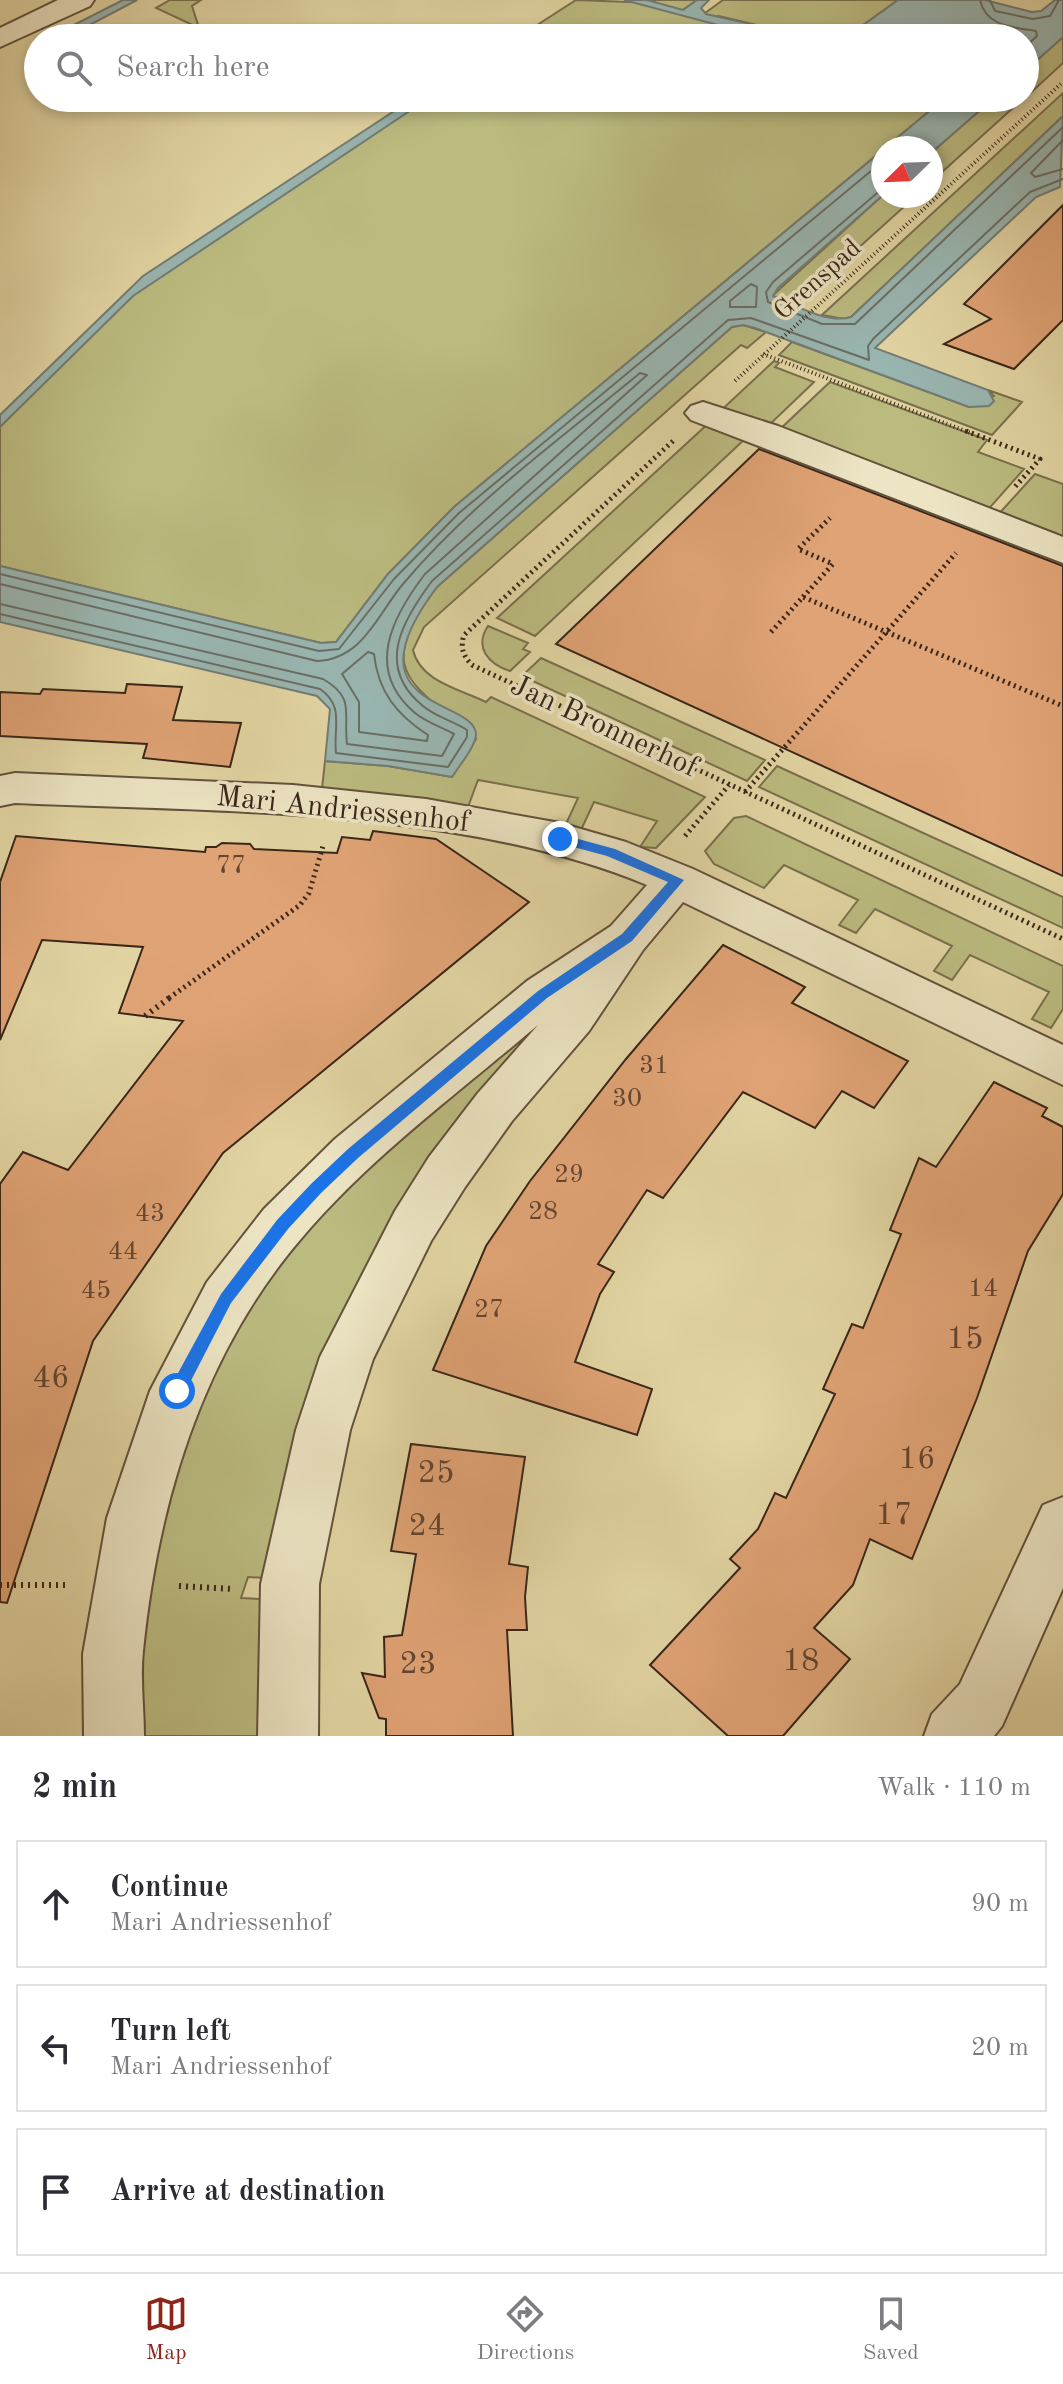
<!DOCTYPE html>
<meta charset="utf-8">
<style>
:root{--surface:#fff;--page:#f2f2f3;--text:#2b2b33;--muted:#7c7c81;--line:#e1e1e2;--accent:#8f2418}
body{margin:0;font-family:"Old Standard TT",serif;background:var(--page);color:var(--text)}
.compass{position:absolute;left:871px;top:136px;width:72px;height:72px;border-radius:50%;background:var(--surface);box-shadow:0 4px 12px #0003;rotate:247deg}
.stop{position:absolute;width:24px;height:24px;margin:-18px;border:6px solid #1a73e8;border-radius:50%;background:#fff}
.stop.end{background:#1a73e8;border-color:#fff;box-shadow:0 2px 8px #0008}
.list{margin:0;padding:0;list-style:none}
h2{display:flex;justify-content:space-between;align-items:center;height:104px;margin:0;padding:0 32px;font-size:34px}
h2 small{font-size:26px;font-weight:400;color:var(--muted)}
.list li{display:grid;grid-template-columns:52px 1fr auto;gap:24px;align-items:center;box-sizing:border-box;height:128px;margin:0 16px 16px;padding:0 16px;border:2px solid var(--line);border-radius:0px}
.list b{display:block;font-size:30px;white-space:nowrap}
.list p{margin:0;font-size:26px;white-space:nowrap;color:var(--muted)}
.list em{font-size:26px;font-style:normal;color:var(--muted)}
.icon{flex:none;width:44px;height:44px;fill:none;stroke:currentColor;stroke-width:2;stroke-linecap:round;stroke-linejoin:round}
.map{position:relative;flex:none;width:1063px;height:1736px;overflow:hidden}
.search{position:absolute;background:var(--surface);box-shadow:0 4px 12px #0003;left:24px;right:24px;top:24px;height:88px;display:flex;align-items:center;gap:20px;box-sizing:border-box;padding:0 28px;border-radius:44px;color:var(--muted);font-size:30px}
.sheet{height:536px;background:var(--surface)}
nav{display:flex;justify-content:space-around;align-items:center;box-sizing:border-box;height:112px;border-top:2px solid var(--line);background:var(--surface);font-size:22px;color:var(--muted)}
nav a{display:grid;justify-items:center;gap:4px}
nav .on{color:var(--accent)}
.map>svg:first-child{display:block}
.green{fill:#bbbb80;stroke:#7a704d;stroke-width:2}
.water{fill:#99b6b1;stroke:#737c75;stroke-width:2}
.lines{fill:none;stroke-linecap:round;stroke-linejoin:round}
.shore{stroke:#696e66;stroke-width:2}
.building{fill:#e0a375;stroke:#39261a;stroke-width:2}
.minor-casing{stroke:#63523c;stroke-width:4}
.path-far2{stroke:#39261a;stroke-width:4;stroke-dasharray:1 3;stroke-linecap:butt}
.path-far1{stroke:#39261a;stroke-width:5;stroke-dasharray:2 4;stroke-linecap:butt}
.path{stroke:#39261a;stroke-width:6;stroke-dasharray:2 5;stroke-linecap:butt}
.minor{fill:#ece4c3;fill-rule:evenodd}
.route{fill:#1a73e8}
.labels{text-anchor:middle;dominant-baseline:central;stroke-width:7;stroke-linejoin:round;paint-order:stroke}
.far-street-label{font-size:26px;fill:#39261a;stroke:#ece4c3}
.number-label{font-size:26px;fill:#634531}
.street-label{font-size:30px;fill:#39261a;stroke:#ece4c3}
.near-number-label{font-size:32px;fill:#634531}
</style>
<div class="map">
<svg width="1063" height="1736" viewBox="0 0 1063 1736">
<rect width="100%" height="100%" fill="#e2d5a3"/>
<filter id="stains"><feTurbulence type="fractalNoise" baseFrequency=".0025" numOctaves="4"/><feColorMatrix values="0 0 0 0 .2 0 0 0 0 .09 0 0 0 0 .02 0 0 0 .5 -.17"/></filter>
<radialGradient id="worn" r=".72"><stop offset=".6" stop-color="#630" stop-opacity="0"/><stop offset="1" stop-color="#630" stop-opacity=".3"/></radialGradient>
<path class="green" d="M 170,0 L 201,0 L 192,6 L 199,28 L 156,8 Z
M 576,0 L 656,3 L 647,0 L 697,0 L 683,10 L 701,16 L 723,0 L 898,0 L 859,28 L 847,31 L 769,28 L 719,16 L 703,20 L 767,38 L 517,38 Z
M 1063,37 L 1063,63 L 1025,98 L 1025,71 Z
M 1063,93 L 1063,116 L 851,317 L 844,319 L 822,315 Z
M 423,98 L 945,98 L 454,507 L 388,574 L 336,642 L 321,643 L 0,566 L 0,426 L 123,303 L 170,266 Z
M 994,98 L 1024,98 L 931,182 L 931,153 Z
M 883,195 L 916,196 L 795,305 L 772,296 Z
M 743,325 L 766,332 L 747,348 L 741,345 L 424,627 L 413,650 C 420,681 459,689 486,702 L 491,697 L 705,797 L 656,848 L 640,847 L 657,821 L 594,802 L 581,830 L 565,826 L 578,798 L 478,780 L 468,807 L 322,789 L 325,761 L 388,766 L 452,777 L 476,739 C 411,681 372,673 437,587 L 732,327 Z
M 792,342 L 969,407 L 994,396 L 988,390 L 1022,402 L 992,435 L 779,355 Z
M 774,361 L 779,363 L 775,367 L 814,382 L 766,428 L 716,415 Z
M 830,382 L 987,440 L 978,452 L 1024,469 L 985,513 L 777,432 Z
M 711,421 L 748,436 L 535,636 L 497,618 Z
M 1035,474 L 1063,484 L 1063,543 L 996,517 Z
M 488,626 L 528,643 L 523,649 L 530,652 L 510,671 C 488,664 474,647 488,626 Z
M 541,658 L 765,760 L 747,781 L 522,676 Z
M 777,766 L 1063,897 L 1063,928 L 759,787 Z
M 746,816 L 1063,966 L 1063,1009 L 1051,1028 L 1032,1019 L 1049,992 L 970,955 L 952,980 L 934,971 L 952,946 L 875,909 L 856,933 L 839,925 L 858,900 L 784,865 L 764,888 L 714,864 L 705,851 L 734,818 Z
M 564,1003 L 462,1130 L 281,1579 L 248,1577 L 241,1598 L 278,1600 L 273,1736 L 130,1736 L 136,1592 L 151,1593 L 183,1411 L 308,1211 Z"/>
<path class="water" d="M 123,0 L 137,0 L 65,38 L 48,38 Z
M 624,0 L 647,0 L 683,10 L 697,0 L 709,0 L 701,8 L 706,14 L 769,28 L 847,31 L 859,28 L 898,0 L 985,0 L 1032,12 L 1041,11 L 1055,0 L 1063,0 L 1063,37 L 1025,71 L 1025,38 L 767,38 Z
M 414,98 L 429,98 L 133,296 L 0,427 L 0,415 L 143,276 Z
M 945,98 L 994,98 L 931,153 L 931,148 L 885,148 Z
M 1063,116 L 1060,187 L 1036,197 L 875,348 L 988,390 L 994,401 L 989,406 L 969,407 L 755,328 L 743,325 L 732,327 L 437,587 C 343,711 475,698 476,734 C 476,746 459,766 452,777 L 388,766 L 325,761 L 330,709 L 317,696 L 0,622 L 0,566 L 321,643 L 336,642 L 388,574 L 454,507 L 883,150 L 883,195 L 778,288 L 773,296 C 795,305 827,324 851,317 Z"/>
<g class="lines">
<path class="shore" d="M 980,0 C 986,27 1013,27 1036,31 L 1037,36 L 1025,47
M 990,0 L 995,11 L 1033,19 L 1050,16 L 1059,0
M 1063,140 L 1031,173 L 1035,177 L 1063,169
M 883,188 L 773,282 L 766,292 L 768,302 L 822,324 L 855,324 L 1063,127
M 751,284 L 757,287 L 756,307 L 730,307 L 730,301 Z
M 0,574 L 319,651 L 339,649 L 394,579 L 459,513 L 883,161
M 0,584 L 317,661 C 363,659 377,615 403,584 C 471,503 559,440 640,373 L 647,375 L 425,574 C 392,617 364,670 415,713 C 426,722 441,727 454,734 L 442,756 L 347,744 C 343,713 356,698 323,679 L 0,604
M 0,614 L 320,689 C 345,706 333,728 336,753 L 448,767 L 467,737 L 467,730 C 453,721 436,717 423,706 C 375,667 402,621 432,581 L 728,320 L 751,318 L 869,360 L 868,346 L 873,339 L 1030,192 L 1063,179
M 368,652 L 374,654 C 378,692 397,715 428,735 L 427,741 L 359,732 L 359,702 L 342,674 Z"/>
</g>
<path class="building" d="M 1063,205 L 1063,320 L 1014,369 L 944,344 L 991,319 L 964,304 Z
M 759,449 L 1063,566 L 1063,876 L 556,644 Z
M 127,684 L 182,687 L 173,720 L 241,723 L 230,767 L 143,758 L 147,744 L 0,736 L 0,692 L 40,694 L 43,689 L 125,693 Z
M 373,831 L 436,839 L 529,902 L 223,1153 L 93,1341 L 7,1603 L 0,1602 L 0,1184 L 23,1152 L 68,1170 L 183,1021 L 119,1013 L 143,947 L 42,940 L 0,1040 L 0,882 L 16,836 L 205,852 L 206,847 L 216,847 L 222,843 L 250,844 L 254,849 L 337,853 L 342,837 L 370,840 Z
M 723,945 L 805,987 L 792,1003 L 908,1061 L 874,1108 L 842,1091 L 815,1128 L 743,1092 L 663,1198 L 647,1190 L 598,1264 L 614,1272 L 600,1294 L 575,1362 L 652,1389 L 637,1435 L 433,1370 L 486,1246 L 530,1181 L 626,1059 Z
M 994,1082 L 1047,1108 L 1042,1116 L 1063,1127 L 1063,1194 L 1028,1251 L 977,1398 L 912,1559 L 870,1539 L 853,1585 L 814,1628 L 850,1659 L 783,1736 L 728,1736 L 650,1665 L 740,1568 L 730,1559 L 758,1529 L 775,1493 L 786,1498 L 835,1394 L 823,1389 L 852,1324 L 863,1328 L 901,1234 L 890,1230 L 919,1158 L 936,1167 Z
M 411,1444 L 525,1457 L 509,1564 L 528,1567 L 525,1597 L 527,1630 L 507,1630 L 513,1736 L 386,1736 L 386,1719 L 379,1718 L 362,1673 L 385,1677 L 384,1637 L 402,1635 L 416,1554 L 391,1551 Z"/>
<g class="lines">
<defs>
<path id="minor" d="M 58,0 L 94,0 L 90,6 L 0,47 L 0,28 Z
M 703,402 L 778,426 L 1063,537 L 1063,563 L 691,420 L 685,413 L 691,406 Z
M 15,773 L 293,785 L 426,799 L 560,823 L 626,842 L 693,869 L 1063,1045 L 1063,1085 L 683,902 L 643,950 L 589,1031 L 512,1121 L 465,1187 L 431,1241 L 373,1359 L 350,1430 L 319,1584 L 318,1736 L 258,1736 L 261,1584 L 296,1430 L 320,1357 L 395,1211 L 429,1157 L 478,1093 L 538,1025 C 457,1094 368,1159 300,1240 C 202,1355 158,1503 143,1651 C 140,1679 144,1708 144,1736 L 84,1736 L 83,1654 L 107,1518 L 150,1391 L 207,1282 L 264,1209 L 335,1139 L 527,981 L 611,926 L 647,885 C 458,807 217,812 15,803 L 0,806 L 0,776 Z
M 1063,1497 L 1063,1588 L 1002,1726 L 994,1736 L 924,1736 L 932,1714 L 960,1684 L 1043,1505 Z"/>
</defs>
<use href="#minor" class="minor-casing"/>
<path class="path-far2" d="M 763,354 L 971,433
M 735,381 L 1063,82"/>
<path class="path-far1" d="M 966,431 L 1040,459 L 1013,489
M 673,441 L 464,635 C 460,647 463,656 472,665 L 1063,939
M 803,597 L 833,564 L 798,549 L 830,518
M 771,632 L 803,597 L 1063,706
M 745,792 L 956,553
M 685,836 L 729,785
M 169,998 L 300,905 L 309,893 L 323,846"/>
<path class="path" d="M 145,1016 L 172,996
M 0,1585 L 65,1585
M 179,1586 L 233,1589"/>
<use href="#minor" class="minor"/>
</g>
<path class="route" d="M 560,834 L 615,849 L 684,880 L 632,941 L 547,998 L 358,1158 L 321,1193 L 288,1229 L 231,1303 L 183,1396 L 171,1396 L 171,1386 L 221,1294 L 277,1220 L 311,1184 L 348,1149 L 538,991 L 622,934 L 668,882 L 607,856 L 555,842 L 555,835 Z"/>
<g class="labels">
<g class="far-street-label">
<text transform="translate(818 280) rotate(-42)">Grenspad</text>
</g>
<g class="number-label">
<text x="231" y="866">77</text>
<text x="654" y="1066">31</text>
<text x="627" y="1099">30</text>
<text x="569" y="1175">29</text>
<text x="543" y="1212">28</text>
<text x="150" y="1214">43</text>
<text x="123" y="1252">44</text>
<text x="983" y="1289">14</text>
<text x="96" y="1291">45</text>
<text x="489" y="1310">27</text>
</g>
<g class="street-label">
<text transform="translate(604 727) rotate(25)">Jan Bronnerhof</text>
<text transform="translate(343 810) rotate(6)">Mari Andriessenhof</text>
</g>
<g class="near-number-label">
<text x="965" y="1340">15</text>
<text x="51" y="1379">46</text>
<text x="917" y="1460">16</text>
<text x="436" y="1474">25</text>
<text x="894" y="1516">17</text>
<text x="427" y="1527">24</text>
<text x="801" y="1662">18</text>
<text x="418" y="1665">23</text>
</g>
</g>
<rect width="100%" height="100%" filter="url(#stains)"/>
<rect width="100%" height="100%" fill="url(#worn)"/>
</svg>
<svg class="compass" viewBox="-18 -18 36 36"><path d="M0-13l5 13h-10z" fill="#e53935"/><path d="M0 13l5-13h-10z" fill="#7c7c81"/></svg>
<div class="stop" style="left:177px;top:1391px"></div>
<div class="stop end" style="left:560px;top:839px"></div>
<div class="search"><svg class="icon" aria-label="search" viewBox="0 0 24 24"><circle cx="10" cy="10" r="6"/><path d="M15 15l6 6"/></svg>Search here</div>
</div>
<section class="sheet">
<h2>2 min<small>Walk · 110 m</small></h2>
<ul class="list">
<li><svg class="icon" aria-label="ahead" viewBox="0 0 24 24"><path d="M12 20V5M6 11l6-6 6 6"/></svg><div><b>Continue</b><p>Mari Andriessenhof</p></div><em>90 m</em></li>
<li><svg class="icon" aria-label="left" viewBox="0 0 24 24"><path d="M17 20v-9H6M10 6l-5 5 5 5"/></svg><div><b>Turn left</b><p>Mari Andriessenhof</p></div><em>20 m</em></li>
<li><svg class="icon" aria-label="arrive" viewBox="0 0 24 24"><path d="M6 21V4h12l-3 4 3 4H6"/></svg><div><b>Arrive at destination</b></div></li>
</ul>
</section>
<nav>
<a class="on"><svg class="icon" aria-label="map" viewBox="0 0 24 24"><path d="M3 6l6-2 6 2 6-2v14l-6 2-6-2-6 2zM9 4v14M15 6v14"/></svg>Map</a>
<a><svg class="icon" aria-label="directions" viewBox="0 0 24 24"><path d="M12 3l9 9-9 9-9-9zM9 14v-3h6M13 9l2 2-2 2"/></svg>Directions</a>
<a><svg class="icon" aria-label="saved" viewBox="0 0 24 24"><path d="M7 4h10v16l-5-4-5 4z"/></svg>Saved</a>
</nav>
